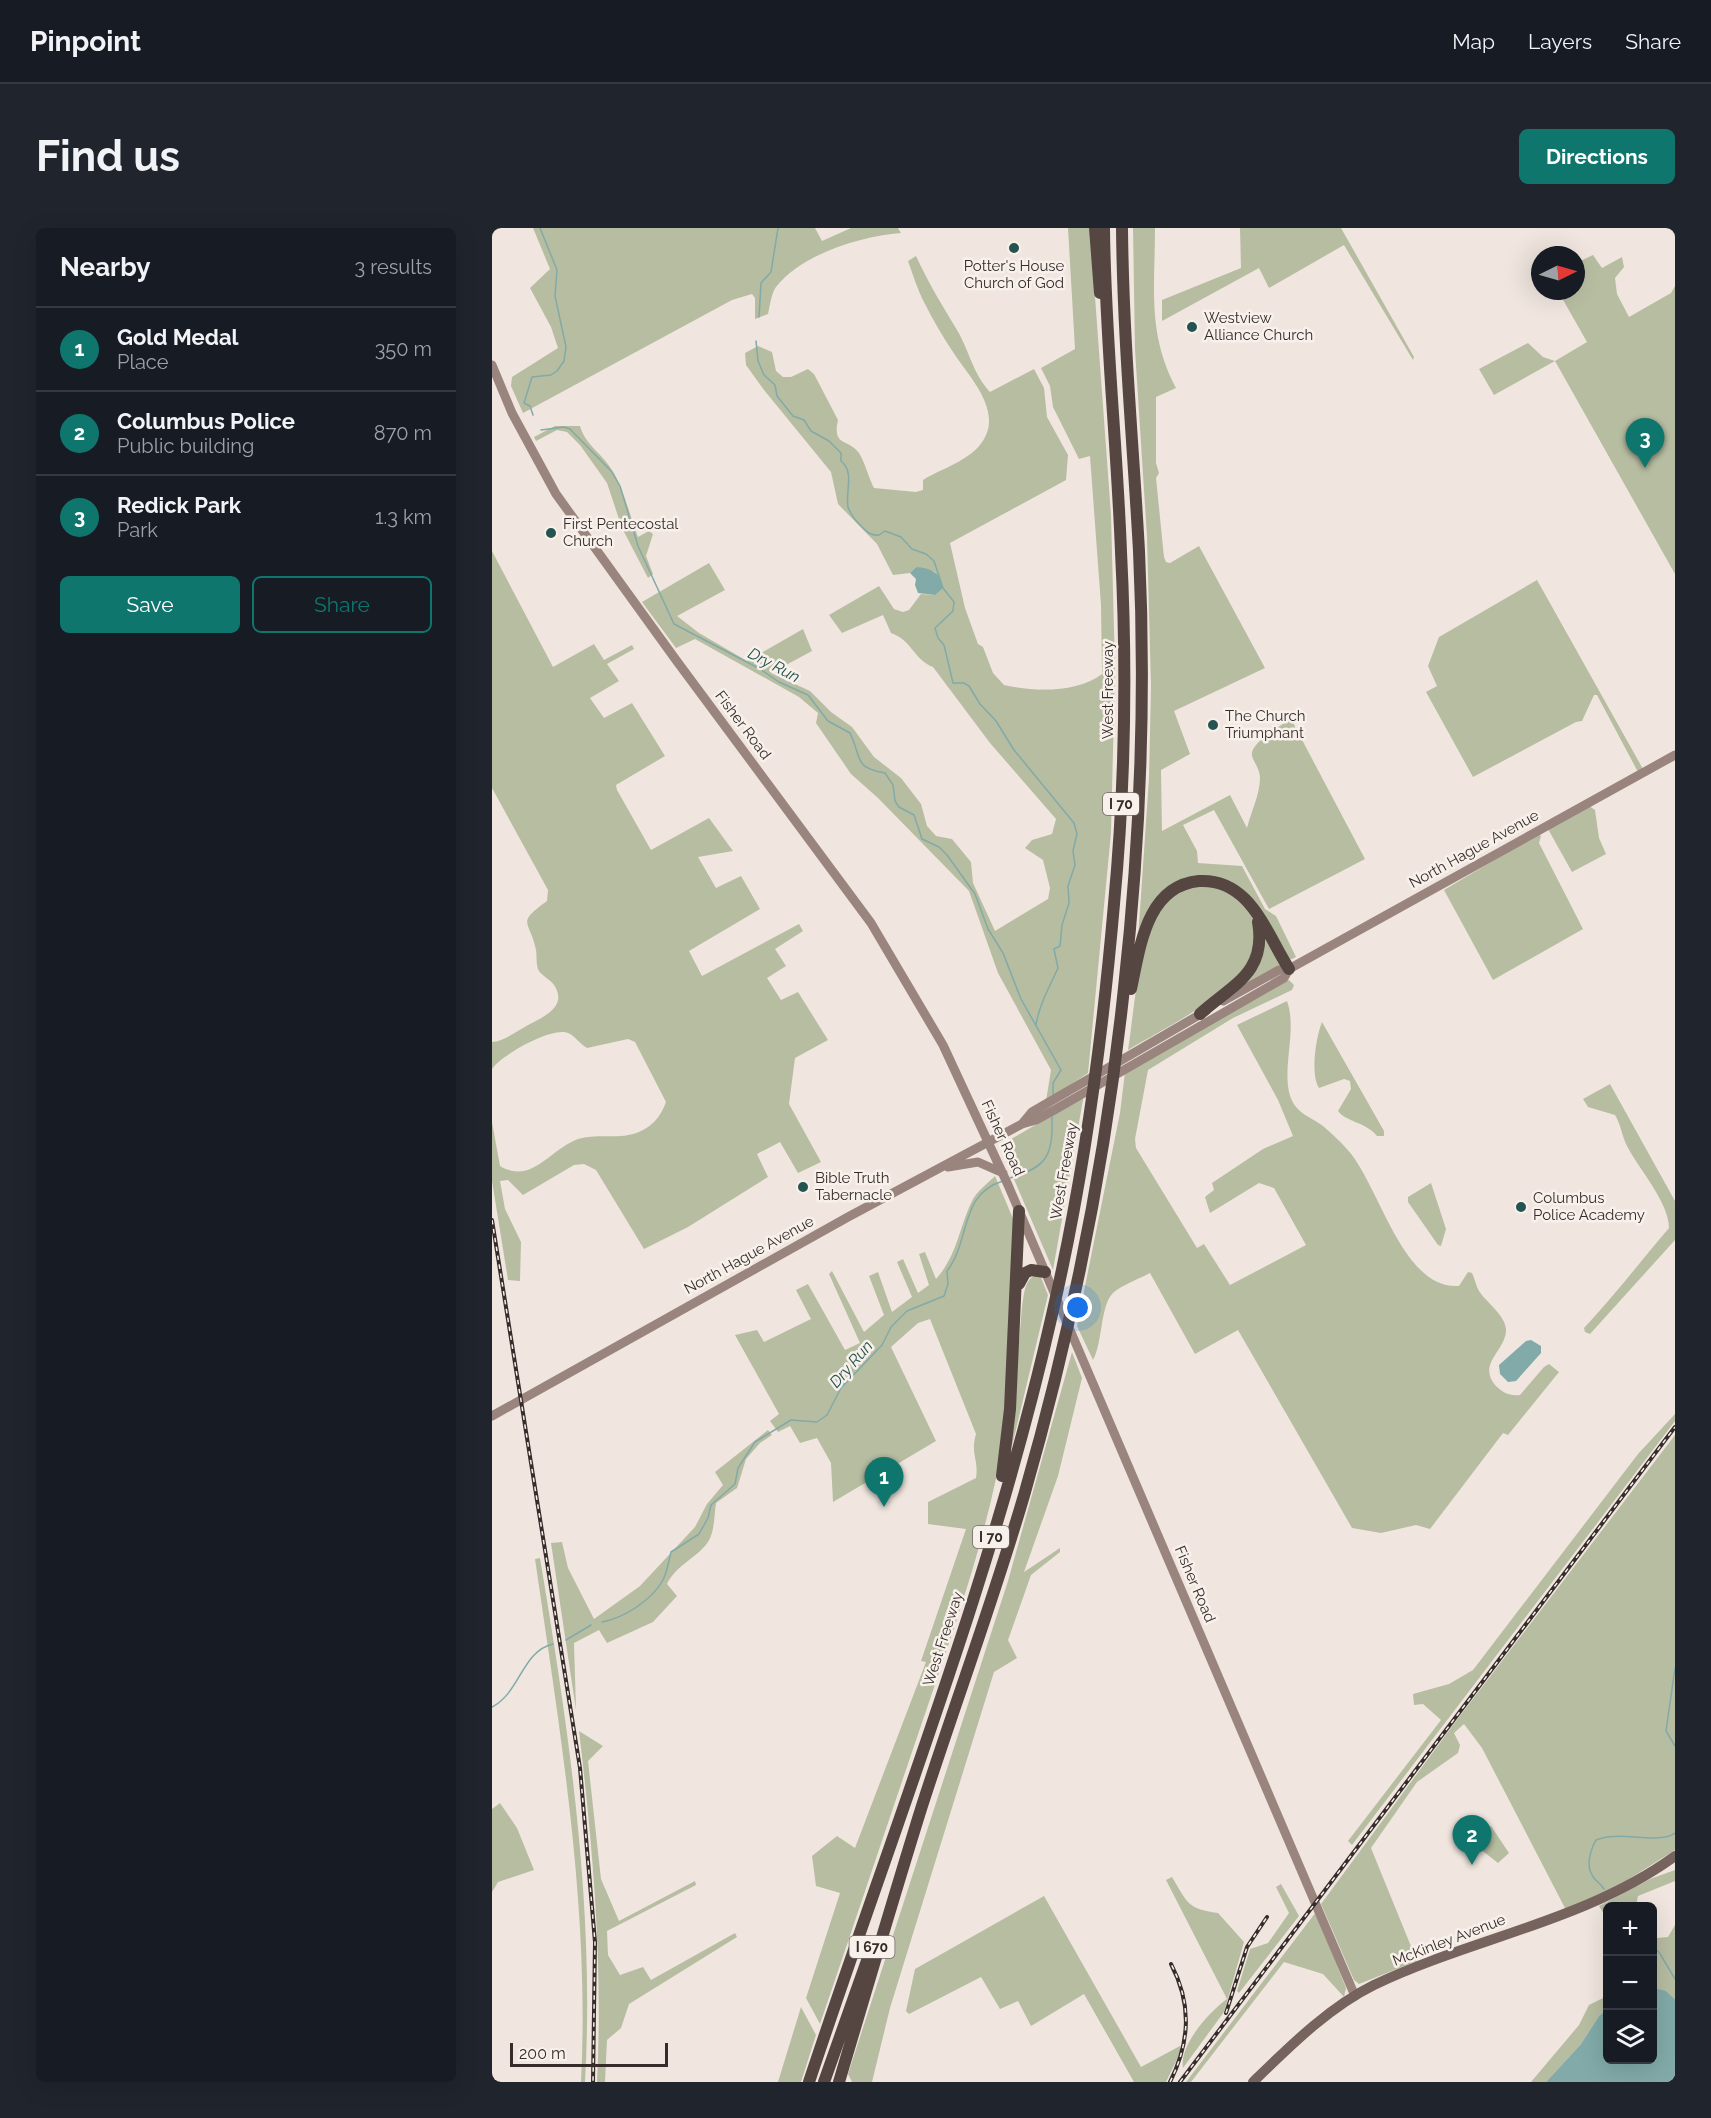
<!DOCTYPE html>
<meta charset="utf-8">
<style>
:root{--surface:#171b24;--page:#20242c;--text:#f1f3f6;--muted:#9ea1a6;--line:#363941;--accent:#0f766e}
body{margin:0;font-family:Raleway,sans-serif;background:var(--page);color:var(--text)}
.controls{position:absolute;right:18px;bottom:18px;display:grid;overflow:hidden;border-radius:9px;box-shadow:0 6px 24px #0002}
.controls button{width:54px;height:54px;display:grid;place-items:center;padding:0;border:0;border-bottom:2px solid var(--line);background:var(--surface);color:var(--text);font:30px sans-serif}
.compass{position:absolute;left:1039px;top:18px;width:54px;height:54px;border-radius:50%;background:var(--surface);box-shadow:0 6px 24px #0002;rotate:85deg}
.scale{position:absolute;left:18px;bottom:15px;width:158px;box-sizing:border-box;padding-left:6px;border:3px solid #362d2a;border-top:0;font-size:16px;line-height:21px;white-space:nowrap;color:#362d2a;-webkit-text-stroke:4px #f8f1eb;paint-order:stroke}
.you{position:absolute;left:586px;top:1080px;width:21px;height:21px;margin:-15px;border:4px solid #fff;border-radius:50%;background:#1a73e8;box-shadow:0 0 0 9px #1a73e833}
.badge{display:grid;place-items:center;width:39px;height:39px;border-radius:50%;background:var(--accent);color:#fff;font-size:20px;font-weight:700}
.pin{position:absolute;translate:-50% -50px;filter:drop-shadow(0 2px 3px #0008)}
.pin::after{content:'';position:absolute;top:32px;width:21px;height:18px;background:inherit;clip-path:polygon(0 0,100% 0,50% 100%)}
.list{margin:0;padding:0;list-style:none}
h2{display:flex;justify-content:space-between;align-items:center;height:78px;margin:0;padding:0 24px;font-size:26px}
h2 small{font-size:20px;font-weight:400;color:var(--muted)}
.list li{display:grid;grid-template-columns:39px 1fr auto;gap:18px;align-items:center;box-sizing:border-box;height:84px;padding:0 24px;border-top:2px solid var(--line)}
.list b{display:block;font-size:22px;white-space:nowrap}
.list p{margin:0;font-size:20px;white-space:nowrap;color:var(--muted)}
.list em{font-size:20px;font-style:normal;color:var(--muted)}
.actions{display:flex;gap:12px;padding:18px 24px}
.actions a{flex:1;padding:14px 0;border:2px solid var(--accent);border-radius:9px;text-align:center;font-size:21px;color:var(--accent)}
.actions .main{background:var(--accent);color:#fff}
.icon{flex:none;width:33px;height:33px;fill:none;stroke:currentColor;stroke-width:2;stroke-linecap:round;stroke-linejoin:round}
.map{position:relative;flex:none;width:1183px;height:1854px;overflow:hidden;border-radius:9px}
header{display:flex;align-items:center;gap:36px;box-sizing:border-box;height:84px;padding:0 30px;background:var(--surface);border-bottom:2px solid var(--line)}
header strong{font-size:28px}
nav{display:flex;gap:33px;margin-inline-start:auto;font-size:21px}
.intro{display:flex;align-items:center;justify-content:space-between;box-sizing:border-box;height:144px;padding:0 36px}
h1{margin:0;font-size:42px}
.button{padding:15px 27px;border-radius:9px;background:var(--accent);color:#fff;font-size:21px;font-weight:700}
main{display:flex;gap:36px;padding:0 36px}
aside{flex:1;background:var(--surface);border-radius:9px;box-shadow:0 6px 24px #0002}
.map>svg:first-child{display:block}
.green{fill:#b7bda1}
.water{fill:#81aaa8}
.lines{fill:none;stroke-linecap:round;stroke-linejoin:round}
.stream{stroke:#81aaa8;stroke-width:1.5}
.secondary{stroke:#9a857e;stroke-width:9}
.primary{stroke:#76635d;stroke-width:10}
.highway{stroke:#564642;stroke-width:12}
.rail-casing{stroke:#362d2a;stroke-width:4}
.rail{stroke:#f8f1eb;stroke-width:1.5;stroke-dasharray:4.5;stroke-linecap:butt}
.poi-dot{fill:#245351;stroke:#f8f1eb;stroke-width:2}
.labels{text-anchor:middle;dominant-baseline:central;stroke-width:5;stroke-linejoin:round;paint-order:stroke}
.shield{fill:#f8f1eb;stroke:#706864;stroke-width:1.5}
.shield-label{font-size:14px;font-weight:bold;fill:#362d2a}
.poi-label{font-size:15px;fill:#362d2a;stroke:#f8f1eb;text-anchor:start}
.street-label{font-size:15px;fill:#362d2a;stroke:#f8f1eb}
.water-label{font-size:16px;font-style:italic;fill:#245351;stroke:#f8f1eb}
</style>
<header>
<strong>Pinpoint</strong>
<nav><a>Map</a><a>Layers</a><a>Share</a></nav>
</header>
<div class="intro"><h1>Find us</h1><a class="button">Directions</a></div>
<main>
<aside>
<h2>Nearby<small>3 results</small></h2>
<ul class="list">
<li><span class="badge">1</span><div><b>Gold Medal</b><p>Place</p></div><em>350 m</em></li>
<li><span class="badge">2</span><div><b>Columbus Police</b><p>Public building</p></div><em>870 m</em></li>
<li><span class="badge">3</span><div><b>Redick Park</b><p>Park</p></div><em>1.3 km</em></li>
</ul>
<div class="actions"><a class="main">Save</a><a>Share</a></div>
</aside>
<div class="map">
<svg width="1183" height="1854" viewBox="0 0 1183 1854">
<rect width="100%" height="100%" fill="#f0e6df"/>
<path class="green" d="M 41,0 L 323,0 L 330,13 L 359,0 L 406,0 L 409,5 C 369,8 310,26 284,59 C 279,66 278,78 276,86 L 263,91 L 263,70 L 260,66 L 240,72 L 31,185 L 19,158 L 20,149 L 66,120 L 59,99 L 38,60 L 58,41 Z
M 576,0 L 598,0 L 619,287 L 623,440 L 619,605 L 596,845 L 554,873 L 559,842 L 506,745 L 477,663 L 386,570 L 359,546 L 324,495 L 326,485 L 307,469 L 203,411 L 184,420 L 150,374 L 217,335 L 233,362 L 185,388 L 207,405 L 255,433 L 311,401 L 320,423 L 279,445 L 318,463 L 339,484 L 360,499 L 382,529 L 409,550 L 429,576 L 435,598 L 444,608 L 460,611 L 479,634 L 481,655 L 503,703 L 556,671 L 558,660 L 551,632 L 533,620 L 540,612 L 560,606 L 564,591 L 498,515 L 441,439 C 421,431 420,412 399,405 L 391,387 L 350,405 L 337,387 L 387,358 L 402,381 L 411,384 L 417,382 L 429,366 L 443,367 L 446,350 L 443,344 L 424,339 L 418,345 L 401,347 L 385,316 L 346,276 L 339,244 L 272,162 L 254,137 L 253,125 L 266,118 L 280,124 L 284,143 L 291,149 L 299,149 L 316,141 L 322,146 L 346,192 C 340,219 356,210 367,225 C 372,232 377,251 382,260 L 424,264 L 431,262 L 431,252 C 452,239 484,231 494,207 C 507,178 475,146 461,124 C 451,109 441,92 433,76 C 426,63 421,47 416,33 L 424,28 C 437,56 450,77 465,102 C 478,124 480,144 498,164 L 542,141 L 552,160 L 555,189 L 576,227 L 574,252 L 458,315 L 473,380 L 486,416 L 491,419 L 501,445 L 512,457 C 543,464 585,465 610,446 L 609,377 L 598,228 L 587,231 L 561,179 L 558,158 L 549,140 L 583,121 Z
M 641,0 L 663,0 C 663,60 655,105 684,160 L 664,169 L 664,235 L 667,245 L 664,250 L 672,329 L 674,334 L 678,335 L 707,318 L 773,440 L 682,483 L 698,526 L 669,542 L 670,603 L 738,567 L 755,600 C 759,584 768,566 768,550 C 768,541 762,535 760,528 C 757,515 790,497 799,491 L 873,631 L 777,681 L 722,582 L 691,597 L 705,623 L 706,635 L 750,638 L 773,681 L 784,688 L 804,729 L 795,733 L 749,662 L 690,654 L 646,711 L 657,550 L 659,459 L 655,309 L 643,122 Z
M 748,0 L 849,0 L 922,129 L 921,132 L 852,17 L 777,60 L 767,40 L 670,93 L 670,72 L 749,40 Z
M 1101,27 L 1110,40 L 1130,29 L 1132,39 L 1123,50 L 1125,66 L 1137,89 L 1179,65 L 1183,58 L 1183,346 L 1063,133 L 1002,167 L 987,141 L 1036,115 L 1051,129 L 1063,133 L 1095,114 L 1066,63 L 1084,63 L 1086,49 L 1084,35 Z
M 63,198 L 88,198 C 93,216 108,224 118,239 C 132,260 137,286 146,309 L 157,303 L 161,306 L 154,328 L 161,346 L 156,350 L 130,300 L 115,255 L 88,217 L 75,204 L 65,202 L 44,213 L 42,209 Z
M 0,323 L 61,439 L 102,416 L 112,432 L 140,417 L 142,421 L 115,436 L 127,453 L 98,470 L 112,490 L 140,475 L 173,528 L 124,557 L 125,562 L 159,622 L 217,590 L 241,623 L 206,629 L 224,660 L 249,648 L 268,681 L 197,723 L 210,748 L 307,696 L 311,703 L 283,721 L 294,738 L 275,750 L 289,772 L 306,764 L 336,812 L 303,830 L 297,876 L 329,934 L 306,945 L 288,914 L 265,926 L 276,949 L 196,999 L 152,1021 L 104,942 L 92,936 L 82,937 L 31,967 L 16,952 L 8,953 L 13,981 L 29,1014 L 28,1053 L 16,1052 L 0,953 L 0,894 L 8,938 C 40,957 58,921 86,911 C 105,905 129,912 147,904 C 161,898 169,888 174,874 L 143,814 L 136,811 L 95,820 C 88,816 83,808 76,805 C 60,798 8,828 0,841 L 0,814 C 13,813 26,802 38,796 C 53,788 76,778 62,757 C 58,751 48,747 46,741 C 44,735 45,728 44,722 C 38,692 23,696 55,673 L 56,662 L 0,560 Z
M 1045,352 L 1151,541 L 1146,544 L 1105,467 L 1102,467 L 1090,493 L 1084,494 L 981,549 L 934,464 L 945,458 L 936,438 L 947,409 Z
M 1097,578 L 1103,582 L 1107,610 L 1114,626 L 1080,644 L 1056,601 Z
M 1046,606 L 1049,608 L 1047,615 L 1091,701 L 1001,752 L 952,662 Z
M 713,656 C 735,663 757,672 763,697 C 765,706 764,725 759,733 C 742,766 669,802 636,822 C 642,785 647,702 672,675 C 683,663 697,659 713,656 Z
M 771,706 L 791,736 L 749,759 Z
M 797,752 L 802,757 L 800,762 L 741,790 L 656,842 L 643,911 L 644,920 L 705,1020 L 712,1016 L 738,1057 L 814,1017 L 782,960 L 767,955 L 718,985 L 713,969 L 722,962 L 720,955 L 771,921 L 801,908 L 786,872 L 745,797 L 795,773 C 805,801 791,835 797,864 C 802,885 816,887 831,898 C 839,905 847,912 854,920 C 887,954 909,1062 967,1058 L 976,1044 L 980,1045 C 983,1051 984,1058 987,1063 C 994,1074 1013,1087 1014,1101 C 1015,1122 985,1135 1003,1157 C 1011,1165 1017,1168 1028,1167 L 1052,1139 L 1057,1136 L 1067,1144 L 1016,1207 L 1011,1205 L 938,1301 L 924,1297 L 889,1305 L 860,1300 L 746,1102 L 703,1126 L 658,1045 C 647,1051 630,1057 621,1065 C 608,1078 611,1114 601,1132 L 585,1098 L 628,885 L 633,844 Z
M 830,794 L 892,903 L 892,908 L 885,908 C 874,894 854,894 846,883 L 859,861 L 858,853 L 852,851 L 827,860 C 818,846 824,809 830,794 Z
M 1118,856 L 1183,973 L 1183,1012 L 1098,1106 L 1093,1104 L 1092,1100 C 1123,1067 1148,1034 1177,1000 C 1177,974 1146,940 1135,918 C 1130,908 1129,897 1123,887 L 1096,879 L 1091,871 Z
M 591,869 L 591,872 L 561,1042 L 512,928 L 514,914 Z
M 503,948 L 522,993 L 512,1208 C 497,1301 465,1392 435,1480 C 399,1585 364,1691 328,1796 L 314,1770 L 348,1665 L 324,1658 L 320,1628 L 345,1608 L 363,1620 L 434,1434 L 429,1433 L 474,1301 L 436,1296 L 436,1274 L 484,1250 C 487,1231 478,1226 484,1206 L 438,1091 L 426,1095 L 399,1119 L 444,1213 L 341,1274 L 339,1235 L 325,1210 L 308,1215 L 298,1198 L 286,1204 L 278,1193 L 287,1186 L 243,1107 L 265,1102 L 272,1114 L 319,1091 L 304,1062 L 316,1056 L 353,1122 L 368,1115 L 337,1046 L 340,1043 L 372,1104 L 392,1087 L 377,1048 L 386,1044 L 400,1084 L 420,1069 L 405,1034 L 411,1031 L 426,1065 L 437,1057 L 427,1026 L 433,1024 L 444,1051 C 465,1028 467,1000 480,973 C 484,964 495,956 503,948 Z
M 939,955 L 954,1001 L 949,1018 L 946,1017 L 916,974 L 916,969 Z
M 543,1047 L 548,1047 L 556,1067 L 520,1218 L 518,1217 L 530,1079 C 532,1067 532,1053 543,1047 Z
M 580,1124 L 590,1150 L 566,1248 L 532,1344 L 568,1320 L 568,1324 L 539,1347 L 516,1412 L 525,1430 L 502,1444 L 398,1780 L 380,1854 L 360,1854 L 356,1846 L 516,1353 Z
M 1183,1186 L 1183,1193 L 860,1617 L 856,1613 L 949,1492 L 931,1476 L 922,1477 L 921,1466 L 957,1456 L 981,1442 L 1146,1226 Z
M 276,1202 L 280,1207 L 268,1215 L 254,1231 L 245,1260 L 224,1275 C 222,1287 223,1303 216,1314 C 205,1330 184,1337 175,1356 L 185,1368 L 161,1394 L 115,1415 L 107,1402 L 82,1415 L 84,1482 L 59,1315 L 70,1314 L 76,1340 L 102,1391 L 148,1358 L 203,1299 L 215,1276 L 231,1257 L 223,1244 Z
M 1183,1207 L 1183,1622 L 1126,1658 L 1074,1682 L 990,1520 L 972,1496 L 962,1505 L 968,1517 L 966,1525 L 925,1554 L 879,1620 L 925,1733 L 867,1756 L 862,1752 L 829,1676 L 964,1493 Z
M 48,1330 C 77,1504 103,1677 93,1854 L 89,1854 C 98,1679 68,1504 43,1331 Z
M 87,1503 L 111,1518 L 96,1533 L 109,1651 L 127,1693 L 203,1653 L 204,1657 L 115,1703 L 116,1727 L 128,1747 L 151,1739 L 159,1752 L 243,1705 L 245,1709 L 137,1776 L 129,1800 L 115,1812 L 113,1854 L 105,1854 C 111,1736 101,1620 87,1503 Z
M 8,1575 L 25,1600 L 42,1642 L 6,1654 L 0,1664 L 0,1581 Z
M 999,1598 L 1017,1625 L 1006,1635 L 978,1613 Z
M 1183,1642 L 1183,1653 L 1146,1668 L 1144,1678 L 1116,1678 L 1115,1691 L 1107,1678 L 1158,1651 Z
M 680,1649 C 695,1674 695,1681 726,1685 L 752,1714 L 732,1784 L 691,1840 C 687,1817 718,1783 735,1771 L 674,1652 Z
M 789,1656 L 807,1688 L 747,1765 L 745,1763 L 758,1721 L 776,1715 L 797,1685 L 784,1659 Z
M 552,1668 L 649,1839 L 688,1818 L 688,1825 L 674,1854 L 642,1854 L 592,1766 L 539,1798 L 526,1773 L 508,1781 L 489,1749 L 417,1786 L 414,1783 L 423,1741 Z
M 824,1684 L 854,1760 L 852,1769 L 831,1746 L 792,1734 L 699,1854 L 694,1854 Z
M 1183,1697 L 1183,1771 L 1174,1763 L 1161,1763 L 1160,1707 L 1165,1710 L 1176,1709 Z
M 1115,1768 L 1115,1781 L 1107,1788 L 1089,1816 L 1054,1854 L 1039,1854 L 1087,1797 L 1097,1777 Z
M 309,1779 L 324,1807 L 309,1854 L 286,1854 Z"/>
<path class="water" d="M 424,339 C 439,340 449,345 451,360 L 443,367 L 426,365 L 423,357 L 424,351 L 418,345 Z
M 1039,1112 L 1049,1118 L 1049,1125 L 1024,1153 L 1016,1154 L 1008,1146 L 1007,1137 L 1034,1113 Z
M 1166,1761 L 1174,1763 L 1183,1771 L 1183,1854 L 1054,1854 L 1089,1816 L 1107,1788 L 1115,1781 L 1116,1832 L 1160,1832 L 1161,1763 Z"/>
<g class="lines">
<path class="stream" d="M 267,89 L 269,55 L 279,44 L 286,0
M 264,113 L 266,133 L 272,147 L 283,157 L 285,168 L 301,188 L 312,192 L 319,203 L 337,213 L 349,225 L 349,233 C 363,244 353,264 356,279 C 358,286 365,294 370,299 C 375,304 379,308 387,307 L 393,303 L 409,309 L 420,321 L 434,326 L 442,333 L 451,360 L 462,374 L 461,383 L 443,400 L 446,410 L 452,417 L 461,455 L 472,455 L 477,458 L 488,476 L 504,493 L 522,522 L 582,595 L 585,606 L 581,623 L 583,637 L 576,658 L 577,675 L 570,697 L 568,718 L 562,721 L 566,740 C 558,758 547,777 544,797
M 41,187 L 38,178 L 32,175 L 40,149 L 59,147 L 65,143 L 72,133 L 74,119 L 63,68 L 65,42 L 48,0
M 49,202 L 72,199 L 78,201 L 120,244 L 128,258 L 146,318 L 182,396 L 268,441 L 287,454 L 316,467 L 336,493 L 358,505 C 371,532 361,539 393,545 L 401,557 L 403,573 L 407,579 L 422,587 L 430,611 L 447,619 L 455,627 L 483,666 L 496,701 L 511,725 L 529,771 L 569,842 L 561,855 L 561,866
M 518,950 C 555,939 561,928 560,889
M 110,1394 C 132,1390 160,1372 171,1352 C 175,1344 177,1333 179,1324 L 207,1306 L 216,1290 L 219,1277 L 243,1256 L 246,1240 L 263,1214 L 299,1192 L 325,1194 L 335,1187 L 349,1160 L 390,1117 L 399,1099 L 415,1083 L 452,1068 L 456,1056 L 455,1043 C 479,1012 467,966 511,953
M 74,1412 L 99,1397
M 1183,1440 L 1174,1503 L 1183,1518
M 0,1479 C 28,1465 30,1423 61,1416
M 1112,1661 C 1109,1656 1105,1654 1102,1650 C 1093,1639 1098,1623 1104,1612 C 1127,1602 1166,1617 1183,1605
M 1118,1675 L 1120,1678
M 1160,1719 L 1167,1724 L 1183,1751"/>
<path class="secondary" d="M 0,137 L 20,185 L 64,266 L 184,432 L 379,695 L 451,817 L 516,957 L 863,1768
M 731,773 L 787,742 L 797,741 L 1183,527
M 530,896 L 540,884 L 714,783
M 456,939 L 486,934 L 511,945
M 0,1188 L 356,989 L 530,896 L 544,892 L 564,881 L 792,750 L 797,741"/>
<path class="primary" d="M 761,1854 C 797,1819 837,1779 882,1757 C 980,1710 1094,1693 1183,1628"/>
<path class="highway" d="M 603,0 L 608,65
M 639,761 C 648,720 654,658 707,653 C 725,652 740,658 753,671 C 771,689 783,719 797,741
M 708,786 C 740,757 775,745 766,694
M 527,1056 L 533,1045 L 539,1042 L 553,1044
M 510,1248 L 518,1181 L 527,983
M 317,1854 C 401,1601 500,1351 559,1091 C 591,955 610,815 622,676 C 633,560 635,441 629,324 C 625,216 613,108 612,0
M 332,1854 L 377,1727
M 347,1854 C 374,1763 401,1671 429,1581 C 463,1475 502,1371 533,1264 C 580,1100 614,930 632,760 C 648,616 654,469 647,323 C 641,215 631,108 630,0"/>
<defs>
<path id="rail" d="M 0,992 L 88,1540 L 103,1714 L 101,1854
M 734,1785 L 755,1719 L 775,1689
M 678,1854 C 698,1814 700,1776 679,1736
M 688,1854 L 1183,1199"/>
</defs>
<use href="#rail" class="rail-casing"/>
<use href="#rail" class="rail"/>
</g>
<g class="poi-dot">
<circle cx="522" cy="20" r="6"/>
<circle cx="700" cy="99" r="6"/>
<circle cx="59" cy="305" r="6"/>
<circle cx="721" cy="497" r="6"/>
<circle cx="311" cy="959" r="6"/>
<circle cx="1029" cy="979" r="6"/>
</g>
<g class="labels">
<g class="shield">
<rect x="611" y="565" width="36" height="22" rx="4.5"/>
<rect x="481" y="1298" width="36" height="22" rx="4.5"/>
<rect x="357.5" y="1708" width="45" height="22" rx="4.5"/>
</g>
<g class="shield-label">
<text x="629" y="576">I 70</text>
<text x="499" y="1309">I 70</text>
<text x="380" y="1719">I 670</text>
</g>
<g class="poi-label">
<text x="522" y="38" text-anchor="middle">Potter's House<tspan x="522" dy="17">Church of God</tspan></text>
<text x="712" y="90">Westview<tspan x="712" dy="17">Alliance Church</tspan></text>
<text x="71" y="296">First Pentecostal<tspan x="71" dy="17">Church</tspan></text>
<text x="733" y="488">The Church<tspan x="733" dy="17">Triumphant</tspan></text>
<text x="323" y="950">Bible Truth<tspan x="323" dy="17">Tabernacle</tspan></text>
<text x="1041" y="970">Columbus<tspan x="1041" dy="17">Police Academy</tspan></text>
</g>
<g class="street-label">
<text transform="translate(616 462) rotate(-90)">West Freeway</text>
<text transform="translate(251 497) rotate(53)">Fisher Road</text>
<text transform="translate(982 621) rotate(-29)">North Hague Avenue</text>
<text transform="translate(511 910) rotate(65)">Fisher Road</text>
<text transform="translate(572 943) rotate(-80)">West Freeway</text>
<text transform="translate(257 1027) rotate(-29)">North Hague Avenue</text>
<text transform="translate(703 1356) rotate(67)">Fisher Road</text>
<text transform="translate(451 1411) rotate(-72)">West Freeway</text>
<text transform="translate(957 1712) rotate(-21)">McKinley Avenue</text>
</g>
<g class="water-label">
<text transform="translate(282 437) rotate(28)">Dry Run</text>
<text transform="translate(359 1136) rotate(-49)">Dry Run</text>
</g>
</g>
</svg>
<div class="controls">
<button>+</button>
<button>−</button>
<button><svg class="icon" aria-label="layers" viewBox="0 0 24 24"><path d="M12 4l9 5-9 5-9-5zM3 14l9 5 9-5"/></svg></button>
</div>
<svg class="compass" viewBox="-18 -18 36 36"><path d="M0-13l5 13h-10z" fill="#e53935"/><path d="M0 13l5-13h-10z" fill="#9ea1a6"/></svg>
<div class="scale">200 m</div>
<div class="you"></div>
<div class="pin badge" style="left:392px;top:1279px">1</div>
<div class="pin badge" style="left:980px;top:1637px">2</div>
<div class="pin badge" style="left:1153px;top:240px">3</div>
</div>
</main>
